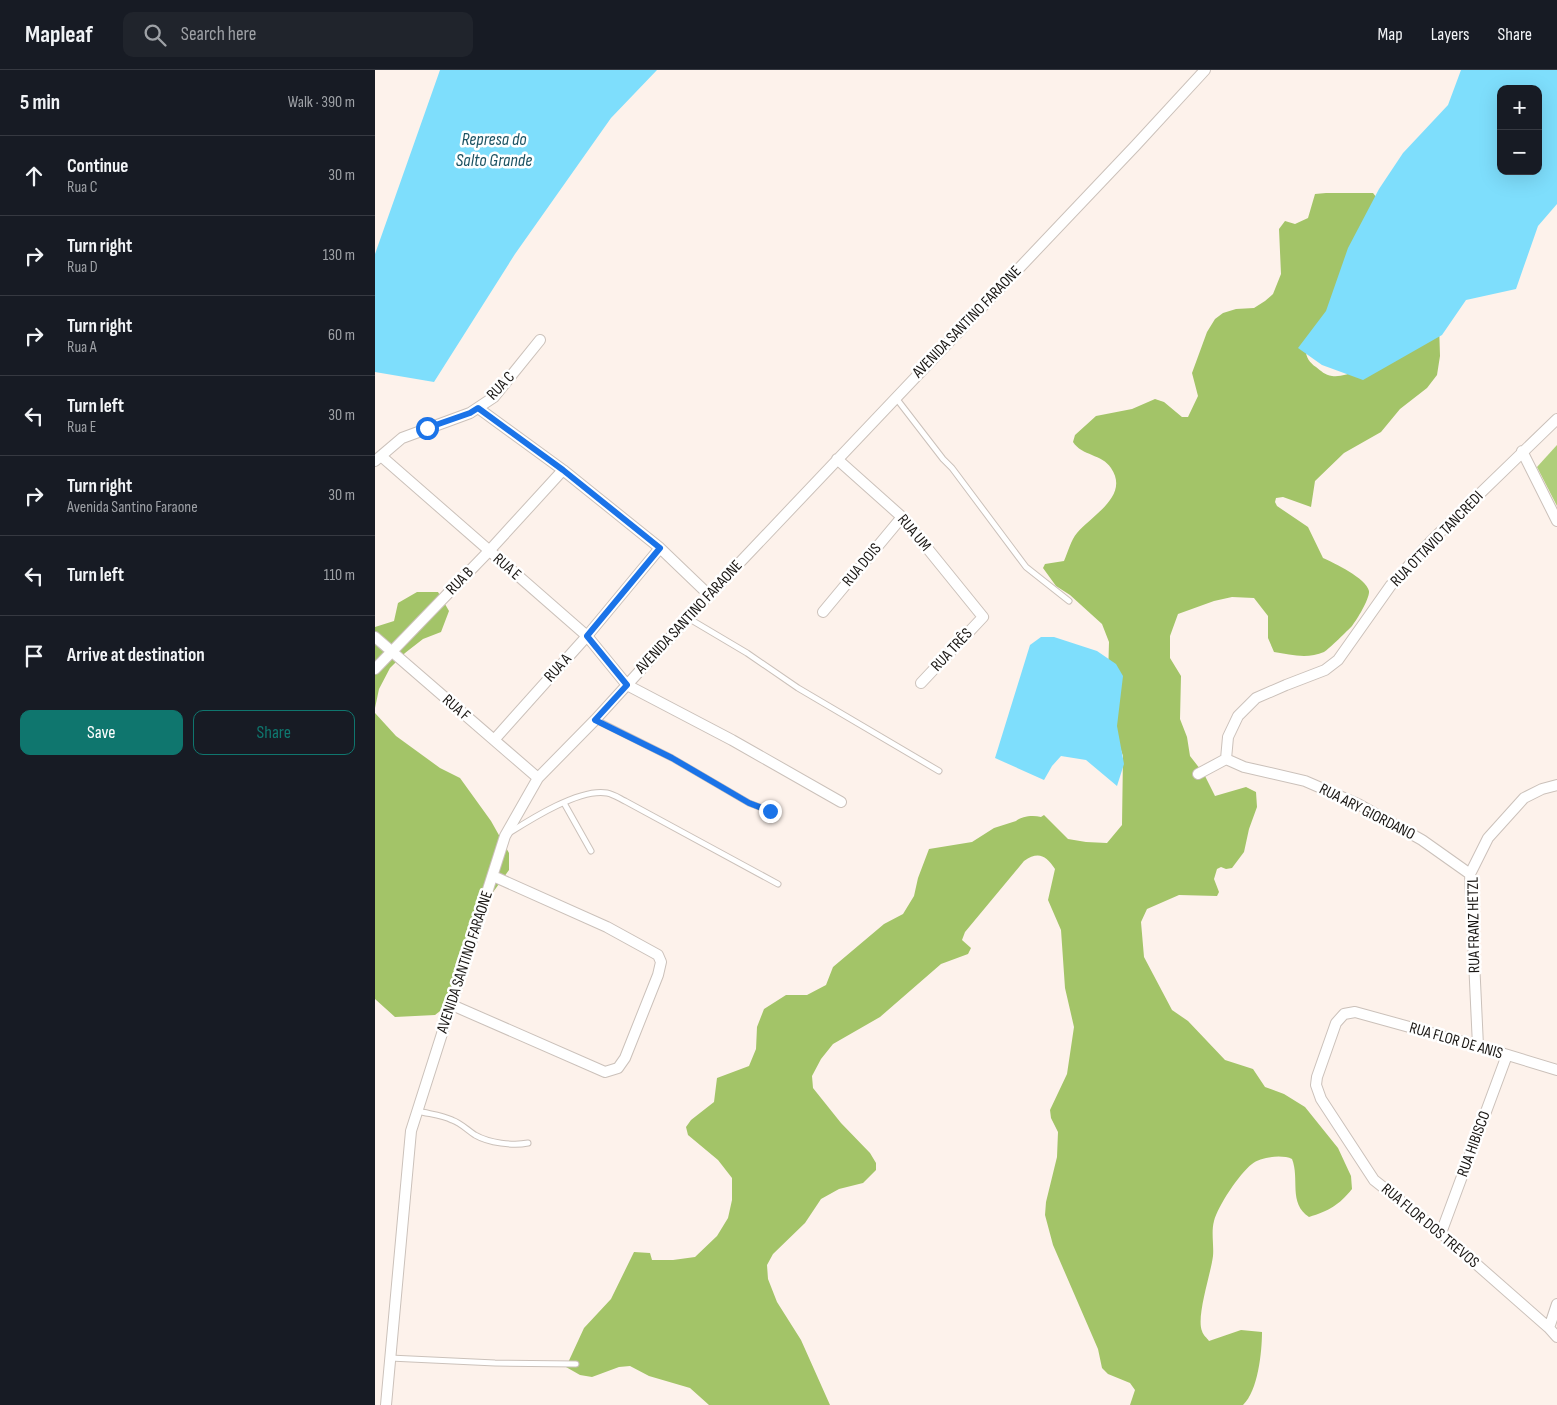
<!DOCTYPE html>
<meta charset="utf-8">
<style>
:root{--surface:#171b24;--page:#20242c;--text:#f1f3f6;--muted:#9ea1a6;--line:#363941;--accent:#0f766e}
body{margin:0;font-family:"Sofia Sans Condensed",sans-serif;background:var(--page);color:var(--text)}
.controls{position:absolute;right:15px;top:15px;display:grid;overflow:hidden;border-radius:10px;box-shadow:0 5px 20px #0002}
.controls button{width:45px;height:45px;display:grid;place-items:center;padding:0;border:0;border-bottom:1px solid var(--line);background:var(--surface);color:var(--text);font:25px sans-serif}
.stop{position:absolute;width:15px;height:15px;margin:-11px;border:4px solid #1a73e8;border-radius:50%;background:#fff}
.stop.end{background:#1a73e8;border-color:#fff;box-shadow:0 1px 5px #0008}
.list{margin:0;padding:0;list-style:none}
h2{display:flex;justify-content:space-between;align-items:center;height:65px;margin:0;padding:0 20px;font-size:21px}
h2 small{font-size:16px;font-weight:400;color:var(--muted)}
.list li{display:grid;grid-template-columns:32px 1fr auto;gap:15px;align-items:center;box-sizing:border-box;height:80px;padding:0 20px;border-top:1px solid var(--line)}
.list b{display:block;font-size:19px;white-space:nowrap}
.list p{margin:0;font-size:16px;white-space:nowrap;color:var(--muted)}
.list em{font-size:16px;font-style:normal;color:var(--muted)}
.actions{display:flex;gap:10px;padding:15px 20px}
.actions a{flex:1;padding:11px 0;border:1px solid var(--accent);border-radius:10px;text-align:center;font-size:18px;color:var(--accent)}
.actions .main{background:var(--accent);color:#fff}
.icon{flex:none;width:28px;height:28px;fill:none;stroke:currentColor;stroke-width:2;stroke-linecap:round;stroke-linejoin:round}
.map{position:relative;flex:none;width:1182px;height:1335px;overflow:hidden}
header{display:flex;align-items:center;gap:30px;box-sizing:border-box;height:70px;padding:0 25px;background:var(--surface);border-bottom:1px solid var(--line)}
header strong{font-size:24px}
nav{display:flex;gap:28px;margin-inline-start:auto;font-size:18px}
.search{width:350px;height:45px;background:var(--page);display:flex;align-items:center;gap:12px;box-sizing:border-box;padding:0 18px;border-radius:10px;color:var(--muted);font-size:19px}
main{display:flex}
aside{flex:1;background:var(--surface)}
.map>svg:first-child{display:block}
.green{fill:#afce7a}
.forest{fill:#a3c468}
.water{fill:#7edefc;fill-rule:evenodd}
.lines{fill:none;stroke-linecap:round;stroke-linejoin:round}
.service-casing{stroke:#cbc1ba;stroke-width:7}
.minor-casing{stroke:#cbc1ba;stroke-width:12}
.service{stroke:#fff;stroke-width:5}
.minor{stroke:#fff;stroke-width:10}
.route{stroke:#1a73e8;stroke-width:6}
.labels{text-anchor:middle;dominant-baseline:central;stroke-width:5;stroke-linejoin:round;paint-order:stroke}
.street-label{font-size:16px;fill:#1a1714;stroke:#fff}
.water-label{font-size:18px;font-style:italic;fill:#1d5363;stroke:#fff}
</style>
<header>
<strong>Mapleaf</strong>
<div class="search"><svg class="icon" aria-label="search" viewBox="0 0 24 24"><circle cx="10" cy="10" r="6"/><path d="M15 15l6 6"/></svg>Search here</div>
<nav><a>Map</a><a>Layers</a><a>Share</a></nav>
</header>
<main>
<aside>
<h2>5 min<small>Walk · 390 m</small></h2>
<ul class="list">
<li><svg class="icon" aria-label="ahead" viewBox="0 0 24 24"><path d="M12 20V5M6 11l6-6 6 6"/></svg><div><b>Continue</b><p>Rua C</p></div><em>30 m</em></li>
<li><svg class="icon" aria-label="right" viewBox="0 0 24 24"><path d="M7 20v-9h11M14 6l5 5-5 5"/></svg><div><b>Turn right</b><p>Rua D</p></div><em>130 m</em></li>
<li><svg class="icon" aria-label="right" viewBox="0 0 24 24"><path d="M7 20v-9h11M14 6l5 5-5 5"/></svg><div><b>Turn right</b><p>Rua A</p></div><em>60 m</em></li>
<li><svg class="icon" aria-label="left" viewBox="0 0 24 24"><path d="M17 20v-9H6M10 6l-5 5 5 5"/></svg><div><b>Turn left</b><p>Rua E</p></div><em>30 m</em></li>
<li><svg class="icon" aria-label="right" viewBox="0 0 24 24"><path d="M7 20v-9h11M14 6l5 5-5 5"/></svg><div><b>Turn right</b><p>Avenida Santino Faraone</p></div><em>30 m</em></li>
<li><svg class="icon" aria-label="left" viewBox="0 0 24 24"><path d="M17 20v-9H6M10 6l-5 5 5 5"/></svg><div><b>Turn left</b></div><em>110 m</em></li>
<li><svg class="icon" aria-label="arrive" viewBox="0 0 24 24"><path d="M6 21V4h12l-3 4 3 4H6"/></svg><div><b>Arrive at destination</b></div></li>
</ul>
<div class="actions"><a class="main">Save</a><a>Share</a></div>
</aside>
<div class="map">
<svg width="1182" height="1335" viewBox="0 0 1182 1335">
<rect width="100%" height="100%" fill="#fdf2eb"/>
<path class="green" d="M 1182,375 L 1182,436 L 1162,397 Z"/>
<path class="forest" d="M 951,123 L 998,123 L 1013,142 L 931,278 C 930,286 934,292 941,297 C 946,301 950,305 957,306 C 981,310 1043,267 1064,254 L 1065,286 L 1062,305 L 1052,318 L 1025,339 L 1006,362 L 969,383 L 940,411 L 936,437 L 908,427 L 901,428 L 900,432 L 902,436 L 933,457 L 948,488 C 959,493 991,508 994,521 C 995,528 982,550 977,556 C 973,560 954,579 949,582 C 933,589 916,585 899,582 L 893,568 L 893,546 L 879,528 L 857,527 L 839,531 L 803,544 L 795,566 L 795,588 L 806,606 L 805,649 L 812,667 L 815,686 L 829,704 L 840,726 L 871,717 L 881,722 L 882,737 L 874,759 L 869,782 L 857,798 L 851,799 L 846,797 L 842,799 L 839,809 L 844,822 L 842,826 L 804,825 L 772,839 L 766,852 L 769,887 L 797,940 L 813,951 L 850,990 L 878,999 L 890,1017 L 909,1024 L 930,1037 L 963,1078 L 976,1106 L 977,1119 C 964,1135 954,1141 934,1147 C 913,1133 925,1109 917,1089 C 907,1084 885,1087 877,1094 C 864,1104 843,1136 839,1151 C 836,1162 839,1175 838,1186 C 836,1203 821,1247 827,1261 C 828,1265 832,1268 834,1271 L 866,1260 L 887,1262 C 887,1282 883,1321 868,1335 L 755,1335 L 760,1320 L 755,1313 L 733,1304 L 727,1298 L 723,1279 L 678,1175 L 670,1145 L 671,1132 L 682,1087 L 683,1062 L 676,1048 L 675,1040 L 692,1004 L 699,957 L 690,918 L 686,860 L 673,830 L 680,799 C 671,785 663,781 649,791 L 590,862 L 587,870 L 596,878 L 593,884 L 566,894 L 505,947 L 458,974 L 446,989 L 437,1006 L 438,1018 L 466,1053 L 495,1083 L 501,1093 L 501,1100 L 488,1113 L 464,1119 L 446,1129 L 430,1153 L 398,1184 L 392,1195 L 393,1209 L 402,1232 L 426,1270 L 455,1335 L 334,1335 L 315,1318 L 274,1306 L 255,1296 L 244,1297 L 217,1307 L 205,1305 L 191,1297 L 209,1258 L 236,1229 L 259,1182 L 275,1183 L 277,1190 L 298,1190 L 320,1187 L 342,1166 L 353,1148 L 357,1130 L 357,1108 L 343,1090 L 313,1065 L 311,1057 L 316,1050 L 339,1032 L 342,1008 L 374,996 L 381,979 L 382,957 L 389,939 L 411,925 L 432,925 L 451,915 L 458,897 L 509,854 L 528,844 L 539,826 L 543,808 L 554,779 L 597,772 L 619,758 L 641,751 C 647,746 658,745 666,747 L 669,745 L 693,769 L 711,772 L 732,773 L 747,755 L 748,686 L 741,665 L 733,607 L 734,572 L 727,554 L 695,525 L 681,516 L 668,498 L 670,494 L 689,491 C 693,482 696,470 702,463 C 717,445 755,426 736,398 C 727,384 707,386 698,372 L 700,365 L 721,346 L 757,339 L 780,329 L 789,332 L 807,347 L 813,347 L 823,326 L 817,303 L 832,262 L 840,249 L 848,243 L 861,239 L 879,238 L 890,231 L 898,224 L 906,204 L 904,159 L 910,151 L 920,154 L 933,148 L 940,124 Z
M 42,522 L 63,522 L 74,541 L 66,562 L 48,569 L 30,583 L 15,598 L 4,619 L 0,638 L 0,557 L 19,551 L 23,533 Z
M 0,643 L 21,666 L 65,698 L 85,708 L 116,751 L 134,783 L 134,800 L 116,825 L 74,934 L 60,945 L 20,947 L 0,929 Z"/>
<path class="water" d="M 65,0 L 282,0 L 236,48 L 140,184 L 59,312 L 0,302 L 0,184 Z
M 1086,0 L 1182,0 L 1182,134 L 1163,156 L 1141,219 L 1091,230 L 1067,265 L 988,310 L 947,295 L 923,278 L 951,241 L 973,178 L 1004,119 L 1028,83 L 1073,35 ZM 1126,19 L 1163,19 L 1163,101 L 1126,101 Z
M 679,567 L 722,581 L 741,594 L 748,606 L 742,656 L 749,694 L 742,716 L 711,690 L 686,686 L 677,696 L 669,710 L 620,688 L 655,575 L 666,567 Z"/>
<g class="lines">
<defs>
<path id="service" d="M 521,328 L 568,389 L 577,398 L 651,497 L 694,531
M 313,548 L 372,583 L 423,618 L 564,701
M 221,650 L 297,688 L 374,733 L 395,741
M 189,733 L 216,781
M 134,763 C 156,749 205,718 232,723 C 238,724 244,728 250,731 L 403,814
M 43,1041 C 54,1044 67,1045 77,1050 C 86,1053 92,1060 100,1065 C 114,1073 138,1076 153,1073
M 15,1288 L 120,1293 L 201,1294"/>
<path id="minor" d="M 103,338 L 188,400 L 285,478 L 334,525
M 1147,381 L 1182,451
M 6,386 L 212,566 L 252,615 L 357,670 L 466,732
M 462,389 L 527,447 L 608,547 L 546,613
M 0,391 L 27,368 L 95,343 L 119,327 L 165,270
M 448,542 L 527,447
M 0,567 L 163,708
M 0,599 L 114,481 L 188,400
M 119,670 L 212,566 L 285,478
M 851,689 L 869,697 L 930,711 L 983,734 L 1047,770 L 1095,804
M 823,704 L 851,689 L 853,667 L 863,646 L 881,628 L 911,615 L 950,600 L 963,590 L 1016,515 L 1057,470 L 1182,349
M 77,935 L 230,1002 L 243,998 L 250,988 L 283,905 L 286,892 L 283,885 L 232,857 L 118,806
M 1103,976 L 1095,804 L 1113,768 L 1149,728 L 1167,719 L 1182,715
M 1182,1000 L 1103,976 L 980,942 L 969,944 L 961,953 L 942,1007 L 941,1015 L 946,1029 L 999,1110 L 1066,1163 L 1174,1258 L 1182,1267
M 1066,1163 L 1132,985
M 1174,1258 L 1182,1234
M 11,1335 L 36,1061 L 130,766 L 163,708 L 220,650 L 334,525 L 761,75 L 830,0"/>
</defs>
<use href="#service" class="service-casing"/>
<use href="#minor" class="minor-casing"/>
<use href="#service" class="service"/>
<use href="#minor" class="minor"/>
</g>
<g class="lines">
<path class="route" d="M 52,358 L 95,343 L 103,338 L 188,400 L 285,478 L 212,566 L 252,615 L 220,650 L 297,688 L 374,733 L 395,741"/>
</g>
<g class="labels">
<g class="street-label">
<text transform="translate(592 252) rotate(-46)">AVENIDA SANTINO FARAONE</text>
<text transform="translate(126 316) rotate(-47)">RUA C</text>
<text transform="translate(539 463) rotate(50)">RUA UM</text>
<text transform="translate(1062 469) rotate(-46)">RUA OTTAVIO TANCREDI</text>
<text transform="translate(487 495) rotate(-50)">RUA DOIS</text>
<text transform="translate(132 497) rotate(41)">RUA E</text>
<text transform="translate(85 511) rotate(-46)">RUA B</text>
<text transform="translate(314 547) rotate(-47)">AVENIDA SANTINO FARAONE</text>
<text transform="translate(577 580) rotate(-47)">RUA TRÊS</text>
<text transform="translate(183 598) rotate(-48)">RUA A</text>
<text transform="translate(81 638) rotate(41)">RUA F</text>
<text transform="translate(992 742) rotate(27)">RUA ARY GIORDANO</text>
<text transform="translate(1099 855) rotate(-91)">RUA FRANZ HETZL</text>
<text transform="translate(90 892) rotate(-72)">AVENIDA SANTINO FARAONE</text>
<text transform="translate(1081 971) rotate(16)">RUA FLOR DE ANIS</text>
<text transform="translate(1099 1074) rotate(-70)">RUA HIBISCO</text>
<text transform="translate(1055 1156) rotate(40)">RUA FLOR DOS TREVOS</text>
</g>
<g class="water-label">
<text x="119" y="69">Represa do<tspan x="119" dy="21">Salto Grande</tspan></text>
</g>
</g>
</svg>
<div class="controls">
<button>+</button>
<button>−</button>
</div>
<div class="stop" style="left:52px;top:358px"></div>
<div class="stop end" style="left:395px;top:741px"></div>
</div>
</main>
